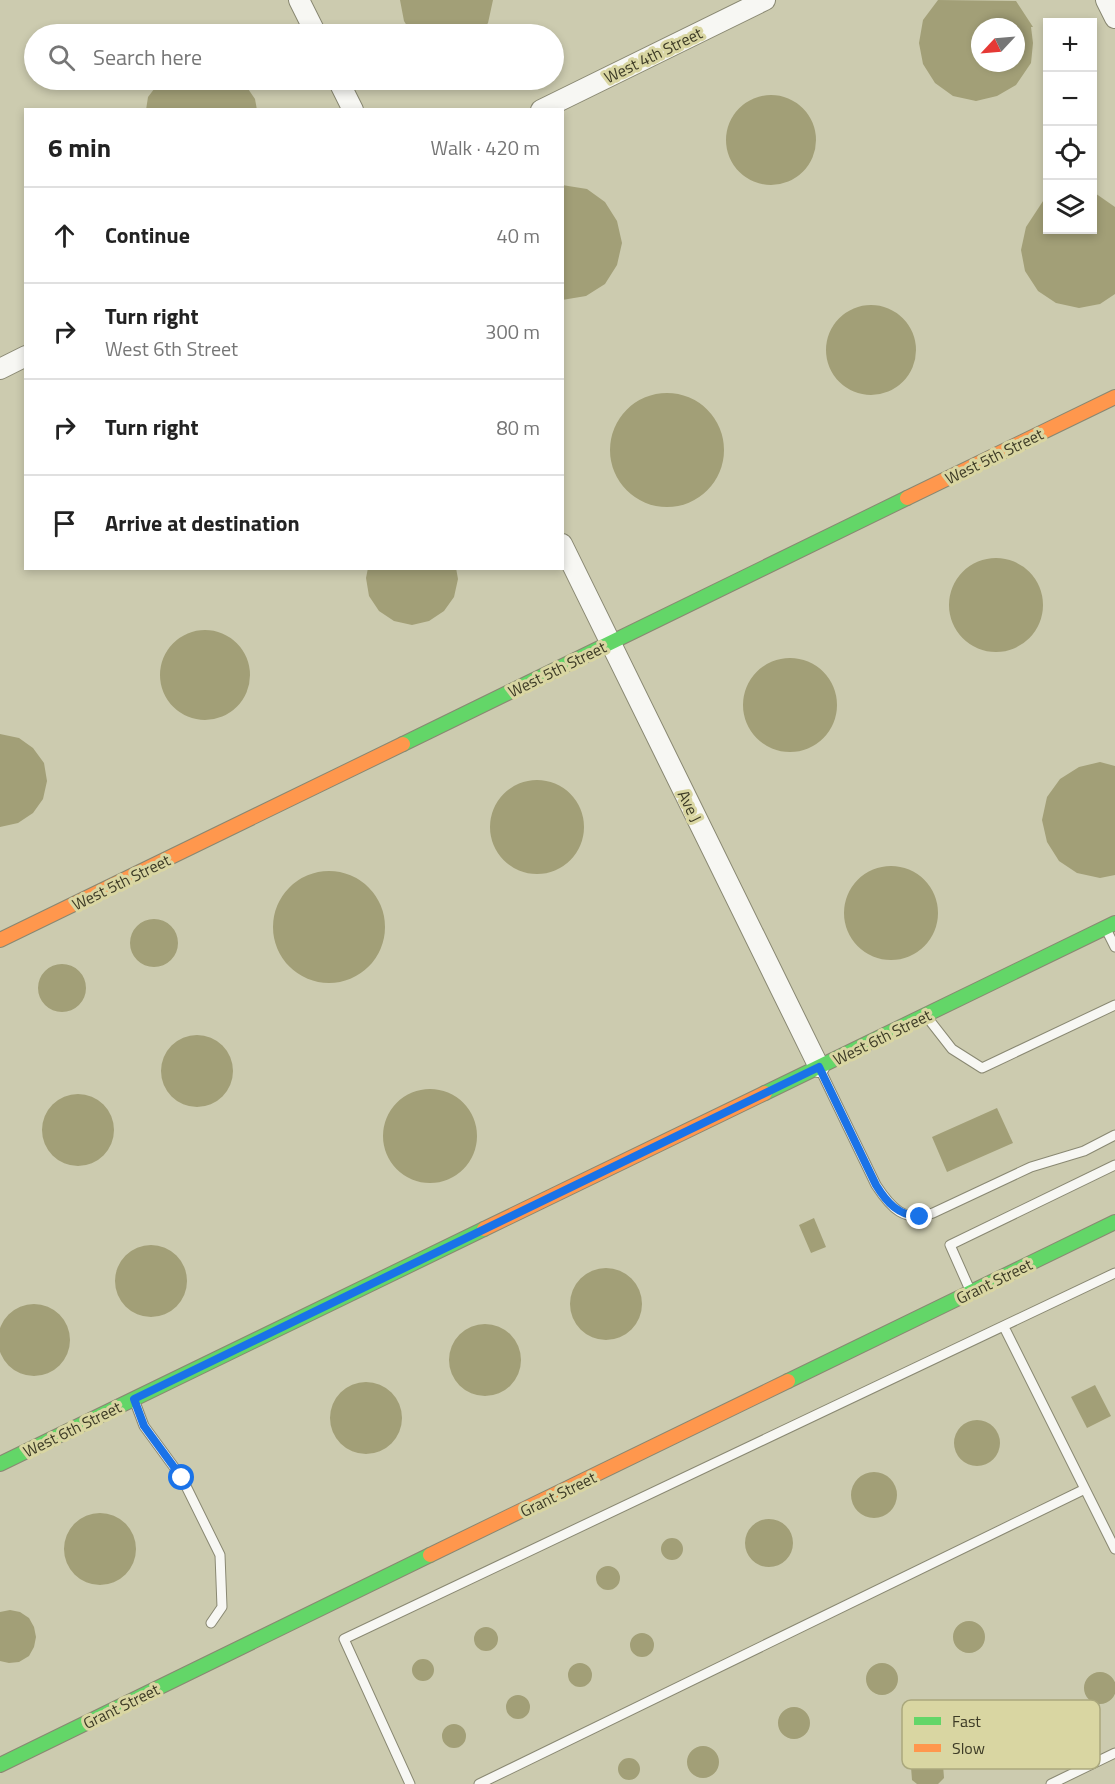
<!DOCTYPE html>
<meta charset="utf-8">
<style>
:root{--surface:#fff;--page:#f2f2f2;--text:#222;--muted:#767676;--line:#e0e0e0}
body{margin:0;font-family:"Titillium Web",sans-serif;background:var(--page);color:var(--text)}
.controls{position:absolute;right:18px;top:18px;display:grid;overflow:hidden;border-radius:0px;box-shadow:0 3px 9px #0003}
.controls button{width:54px;height:54px;display:grid;place-items:center;padding:0;border:0;border-bottom:2px solid var(--line);background:var(--surface);color:var(--text);font:30px sans-serif}
.compass{position:absolute;left:971px;top:18px;width:54px;height:54px;border-radius:50%;background:var(--surface);box-shadow:0 3px 9px #0003;rotate:244deg}
.stop{position:absolute;width:18px;height:18px;margin:-14px;border:4px solid #1a73e8;border-radius:50%;background:#fff}
.stop.end{background:#1a73e8;border-color:#fff;box-shadow:0 2px 6px #0008}
.list{margin:0;padding:0;list-style:none}
h2{display:flex;justify-content:space-between;align-items:center;height:78px;margin:0;padding:0 24px;font-size:26px}
h2 small{font-size:20px;font-weight:400;color:var(--muted)}
.list li{display:grid;grid-template-columns:39px 1fr auto;gap:18px;align-items:center;box-sizing:border-box;height:96px;padding:0 24px;border-top:2px solid var(--line)}
.list b{display:block;font-size:22px;white-space:nowrap}
.list p{margin:0;font-size:20px;white-space:nowrap;color:var(--muted)}
.list em{font-size:20px;font-style:normal;color:var(--muted)}
.icon{flex:none;width:33px;height:33px;fill:none;stroke:currentColor;stroke-width:2;stroke-linecap:round;stroke-linejoin:round}
.map{position:relative;flex:none;width:1115px;height:1784px;overflow:hidden}
.search{position:absolute;background:var(--surface);box-shadow:0 3px 9px #0003;left:24px;top:24px;width:540px;height:66px;display:flex;align-items:center;gap:15px;box-sizing:border-box;padding:0 21px;border-radius:33px;color:var(--muted);font-size:22px}
.panel{position:absolute;background:var(--surface);box-shadow:0 3px 9px #0003;left:24px;top:108px;width:540px;height:462px;border-radius:0px}
.map>svg:first-child{display:block}
.building{fill:#a29f77;fill-rule:evenodd}
.lines{fill:none;stroke-linecap:round;stroke-linejoin:round}
.lane-casing{stroke:#898872;stroke-width:11}
.street-casing{stroke:#898872;stroke-width:22}
.fast-casing{stroke:#898872;stroke-width:16}
.slow-casing{stroke:#898872;stroke-width:16}
.lane{stroke:#f7f7f3;stroke-width:9}
.street{stroke:#f7f7f3;stroke-width:20}
.fast{stroke:#63d668;stroke-width:14}
.slow{stroke:#ff974d;stroke-width:14}
.route{stroke:#1a73e8;stroke-width:8}
.labels{text-anchor:middle;dominant-baseline:central;stroke-width:6;stroke-linejoin:round;paint-order:stroke}
.street-label{font-size:16px;fill:#3d3b26;stroke:#d9d6a2}
.key{fill:#d9d6a2;stroke:#aaa87d;stroke-width:1.5}
.key-label{font-size:16px;fill:#3d3b26}
</style>
<div class="map">
<svg width="1115" height="1784" viewBox="0 0 1115 1784">
<rect width="100%" height="100%" fill="#cccbaf"/>
<path class="building" d="M 400,0 L 493,0 L 488,23 L 480,34 L 412,34 L 404,21 Z
M 938,0 L 1016,1 L 1033,27 L 1031,27 L 1033,43 L 1031,63 L 1016,85 L 997,96 L 976,101 L 953,96 L 935,83 L 923,64 L 919,43 L 923,20 ZM 980,27 L 1016,27 L 1016,63 L 980,63 Z
M 161,80 L 242,80 L 255,99 L 257,110 L 146,110 L 148,97 Z
M726 140a45 45 0 1 1 90 0a45 45 0 1 1-90 0Z
M 562,185 L 587,189 L 605,202 L 617,221 L 622,243 L 617,265 L 605,284 L 586,296 L 562,300 Z
M 1092,191 L 1115,207 L 1115,294 L 1100,304 L 1079,308 L 1056,303 L 1038,291 L 1025,271 L 1021,250 L 1026,227 L 1047,195 L 1047,230 L 1092,230 Z
M826 350a45 45 0 1 1 90 0a45 45 0 1 1-90 0Z
M610 450a57 57 0 1 1 114 0a57 57 0 1 1-114 0Z
M949 605a47 47 0 1 1 94 0a47 47 0 1 1-94 0Z
M 368,568 L 456,568 L 458,579 L 454,597 L 444,611 L 429,621 L 412,625 L 394,621 L 379,611 L 369,596 L 366,578 Z
M160 675a45 45 0 1 1 90 0a45 45 0 1 1-90 0Z
M743 705a47 47 0 1 1 94 0a47 47 0 1 1-94 0Z
M 0,734 L 19,738 L 33,748 L 44,763 L 47,781 L 43,799 L 33,813 L 18,823 L 0,827 Z
M 1100,762 L 1115,766 L 1115,875 L 1100,878 L 1077,873 L 1059,861 L 1047,842 L 1042,820 L 1047,797 L 1060,779 L 1079,767 Z
M490 827a47 47 0 1 1 94 0a47 47 0 1 1-94 0Z
M844 913a47 47 0 1 1 94 0a47 47 0 1 1-94 0Z
M273 927a56 56 0 1 1 112 0a56 56 0 1 1-112 0Z
M130 943a24 24 0 1 1 48 0a24 24 0 1 1-48 0Z
M38 988a24 24 0 1 1 48 0a24 24 0 1 1-48 0Z
M161 1071a36 36 0 1 1 72 0a36 36 0 1 1-72 0Z
M383 1136a47 47 0 1 1 94 0a47 47 0 1 1-94 0Z
M42 1130a36 36 0 1 1 72 0a36 36 0 1 1-72 0Z
M 997,1108 L 1013,1143 L 947,1172 L 932,1137 Z
M 814,1218 L 826,1247 L 811,1253 L 799,1225 Z
M115 1281a36 36 0 1 1 72 0a36 36 0 1 1-72 0Z
M570 1304a36 36 0 1 1 72 0a36 36 0 1 1-72 0Z
M-2 1340a36 36 0 1 1 72 0a36 36 0 1 1-72 0Z
M449 1360a36 36 0 1 1 72 0a36 36 0 1 1-72 0Z
M330 1418a36 36 0 1 1 72 0a36 36 0 1 1-72 0Z
M 1095,1385 L 1111,1416 L 1087,1428 L 1071,1397 Z
M954 1443a23 23 0 1 1 46 0a23 23 0 1 1-46 0Z
M851 1495a23 23 0 1 1 46 0a23 23 0 1 1-46 0Z
M64 1549a36 36 0 1 1 72 0a36 36 0 1 1-72 0Z
M745 1543a24 24 0 1 1 48 0a24 24 0 1 1-48 0Z
M661 1549a11 11 0 1 1 22 0a11 11 0 1 1-22 0Z
M596 1578a12 12 0 1 1 24 0a12 12 0 1 1-24 0Z
M 10,1610 L 20,1612 L 29,1618 L 34,1627 L 36,1637 L 34,1647 L 29,1656 L 19,1662 L 9,1663 L 0,1661 L 0,1612 Z
M953 1637a16 16 0 1 1 32 0a16 16 0 1 1-32 0Z
M474 1639a12 12 0 1 1 24 0a12 12 0 1 1-24 0Z
M630 1645a12 12 0 1 1 24 0a12 12 0 1 1-24 0Z
M412 1670a11 11 0 1 1 22 0a11 11 0 1 1-22 0Z
M866 1679a16 16 0 1 1 32 0a16 16 0 1 1-32 0Z
M568 1675a12 12 0 1 1 24 0a12 12 0 1 1-24 0Z
M1084 1688a16 16 0 1 1 32 0a16 16 0 1 1-32 0Z
M506 1707a12 12 0 1 1 24 0a12 12 0 1 1-24 0Z
M778 1723a16 16 0 1 1 32 0a16 16 0 1 1-32 0Z
M442 1736a12 12 0 1 1 24 0a12 12 0 1 1-24 0Z
M687 1762a16 16 0 1 1 32 0a16 16 0 1 1-32 0Z
M 933,1756 L 943,1765 L 944,1778 L 938,1784 L 917,1784 L 912,1780 L 911,1767 L 920,1757 Z
M618 1769a11 11 0 1 1 22 0a11 11 0 1 1-22 0Z"/>
<g class="lines">
<defs>
<path id="lane" d="M 1107,931 L 1115,947
M 927,1017 L 952,1049 L 982,1068 L 1115,1005
M 820,1069 L 876,1185 C 891,1208 904,1223 933,1213 L 1031,1167 L 1084,1151 L 1115,1135
M 970,1290 L 950,1245 L 1115,1165
M 1004,1327 L 1115,1549
M 135,1402 L 144,1426 L 182,1478 L 220,1555 L 222,1607 L 211,1623
M 410,1784 L 344,1639 L 1115,1273
M 479,1784 L 1085,1489
M 1051,1784 L 1115,1753"/>
<path id="street" d="M 299,0 L 316,34
M 1106,0 L 1115,18
M 338,80 L 353,110
M 541,110 L 765,0
M 0,369 L 26,356
M 562,544 L 819,1067"/>
<path id="fast" d="M 403,744 L 907,498
M 765,1093 L 1115,923
M 788,1381 L 1115,1222
M 0,1464 L 484,1229
M 0,1765 L 430,1555"/>
<path id="slow" d="M 907,498 L 1115,397
M 0,940 L 403,744
M 484,1229 L 765,1093
M 430,1555 L 788,1381"/>
</defs>
<use href="#lane" class="lane-casing"/>
<use href="#street" class="street-casing"/>
<use href="#fast" class="fast-casing"/>
<use href="#slow" class="slow-casing"/>
<use href="#lane" class="lane"/>
<use href="#street" class="street"/>
<use href="#fast" class="fast"/>
<use href="#slow" class="slow"/>
</g>
<g class="lines">
<path class="route" d="M 182,1478 L 144,1426 L 134,1399 L 819,1067 L 876,1185 C 887,1203 898,1215 920,1217"/>
</g>
<g class="labels">
<g class="street-label">
<text transform="translate(653 55) rotate(-26)">West 4th Street</text>
<text transform="translate(994 456) rotate(-26)">West 5th Street</text>
<text transform="translate(557 669) rotate(-26)">West 5th Street</text>
<text transform="translate(690 806) rotate(64)">Ave J</text>
<text transform="translate(121 882) rotate(-26)">West 5th Street</text>
<text transform="translate(882 1037) rotate(-26)">West 6th Street</text>
<text transform="translate(994 1281) rotate(-26)">Grant Street</text>
<text transform="translate(72 1429) rotate(-26)">West 6th Street</text>
<text transform="translate(558 1494) rotate(-26)">Grant Street</text>
<text transform="translate(121 1706) rotate(-26)">Grant Street</text>
</g>
</g>
<rect x="902" y="1700" width="198" height="69" rx="9" class="key"/>
<rect x="914" y="1717" width="27" height="8" fill="#63d668"/>
<rect x="914" y="1744" width="27" height="8" fill="#ff974d"/>
<g class="key-label">
<text x="952" y="1727">Fast</text>
<text x="952" y="1754">Slow</text>
</g>
</svg>
<div class="controls">
<button>+</button>
<button>−</button>
<button><svg class="icon" aria-label="locate" viewBox="0 0 24 24"><circle cx="12" cy="12" r="6"/><path d="M12 2v4M12 18v4M2 12h4M18 12h4"/></svg></button>
<button><svg class="icon" aria-label="layers" viewBox="0 0 24 24"><path d="M12 4l9 5-9 5-9-5zM3 14l9 5 9-5"/></svg></button>
</div>
<svg class="compass" viewBox="-18 -18 36 36"><path d="M0-13l5 13h-10z" fill="#e53935"/><path d="M0 13l5-13h-10z" fill="#767676"/></svg>
<div class="stop" style="left:182px;top:1478px"></div>
<div class="stop end" style="left:920px;top:1217px"></div>
<div class="search"><svg class="icon" aria-label="search" viewBox="0 0 24 24"><circle cx="10" cy="10" r="6"/><path d="M15 15l6 6"/></svg>Search here</div>
<section class="panel">
<h2>6 min<small>Walk · 420 m</small></h2>
<ul class="list">
<li><svg class="icon" aria-label="ahead" viewBox="0 0 24 24"><path d="M12 20V5M6 11l6-6 6 6"/></svg><div><b>Continue</b></div><em>40 m</em></li>
<li><svg class="icon" aria-label="right" viewBox="0 0 24 24"><path d="M7 20v-9h11M14 6l5 5-5 5"/></svg><div><b>Turn right</b><p>West 6th Street</p></div><em>300 m</em></li>
<li><svg class="icon" aria-label="right" viewBox="0 0 24 24"><path d="M7 20v-9h11M14 6l5 5-5 5"/></svg><div><b>Turn right</b></div><em>80 m</em></li>
<li><svg class="icon" aria-label="arrive" viewBox="0 0 24 24"><path d="M6 21V4h12l-3 4 3 4H6"/></svg><div><b>Arrive at destination</b></div></li>
</ul>
</section>
</div>
